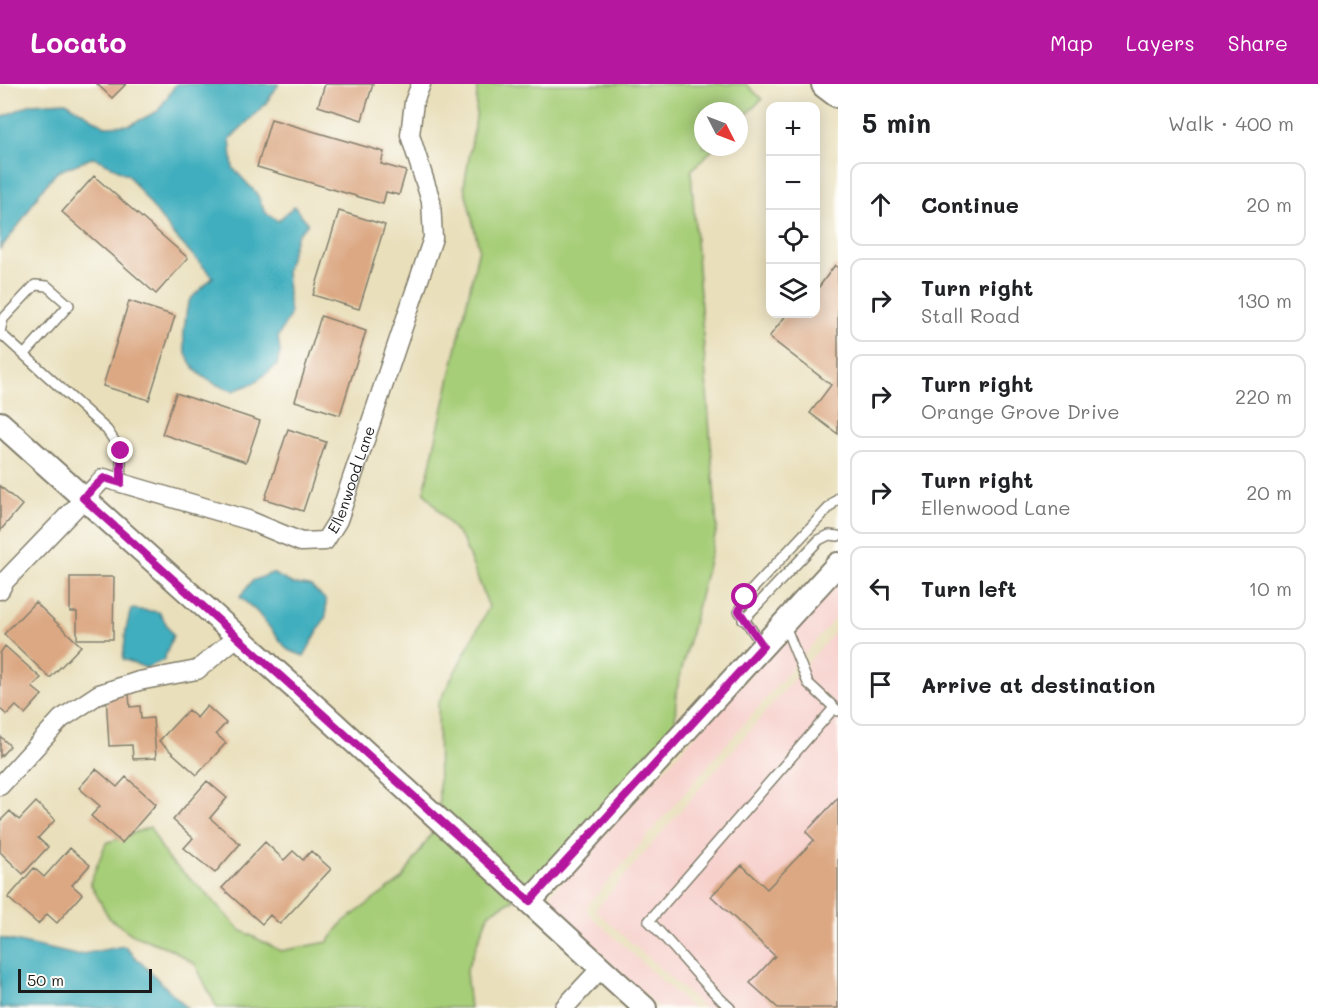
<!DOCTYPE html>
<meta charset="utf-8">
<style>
:root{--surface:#fff;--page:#f2f2f2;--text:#202124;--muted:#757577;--line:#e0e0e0;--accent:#b5179e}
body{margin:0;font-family:Mali,sans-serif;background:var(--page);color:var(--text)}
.controls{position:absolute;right:18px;top:18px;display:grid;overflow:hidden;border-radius:12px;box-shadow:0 3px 15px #0003}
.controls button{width:54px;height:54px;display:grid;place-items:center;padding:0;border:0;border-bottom:2px solid var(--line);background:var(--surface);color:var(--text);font:30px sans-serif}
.compass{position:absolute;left:694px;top:18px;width:54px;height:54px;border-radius:50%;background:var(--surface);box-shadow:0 3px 15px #0003;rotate:132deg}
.scale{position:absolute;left:18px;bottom:15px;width:134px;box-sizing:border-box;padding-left:6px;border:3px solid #1c1c1c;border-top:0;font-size:16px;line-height:21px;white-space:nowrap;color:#1c1c1c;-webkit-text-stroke:4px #fdfcf7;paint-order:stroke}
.stop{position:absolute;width:18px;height:18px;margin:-14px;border:4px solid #b5179e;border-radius:50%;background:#fff}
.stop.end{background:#b5179e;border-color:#fff;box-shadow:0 2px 6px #0008}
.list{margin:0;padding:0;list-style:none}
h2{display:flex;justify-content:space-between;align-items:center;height:78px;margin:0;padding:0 24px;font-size:26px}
h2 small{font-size:20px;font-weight:400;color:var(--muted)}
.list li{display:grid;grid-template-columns:39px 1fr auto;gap:18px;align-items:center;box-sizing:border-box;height:84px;margin:0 12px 12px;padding:0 12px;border:2px solid var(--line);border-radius:12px}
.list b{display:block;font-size:22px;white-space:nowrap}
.list p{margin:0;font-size:20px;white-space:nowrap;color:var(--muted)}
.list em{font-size:20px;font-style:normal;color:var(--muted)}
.icon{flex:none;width:33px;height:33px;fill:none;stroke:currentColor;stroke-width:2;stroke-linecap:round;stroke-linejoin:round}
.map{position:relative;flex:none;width:838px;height:924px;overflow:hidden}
header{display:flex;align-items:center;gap:36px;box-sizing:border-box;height:84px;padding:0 30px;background:var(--accent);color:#fff}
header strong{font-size:28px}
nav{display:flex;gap:33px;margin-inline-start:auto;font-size:21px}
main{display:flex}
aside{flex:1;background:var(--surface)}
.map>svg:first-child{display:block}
.built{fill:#f7d0cc}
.green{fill:#a6cd77;stroke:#61744a;stroke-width:1.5}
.water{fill:#41aebe;stroke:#2e656d;stroke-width:1.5}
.building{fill:#dca883}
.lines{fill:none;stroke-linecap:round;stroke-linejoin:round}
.service-casing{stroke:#827e6c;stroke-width:12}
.minor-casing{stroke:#827e6c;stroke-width:21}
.tertiary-casing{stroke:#827e6c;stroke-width:26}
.primary-casing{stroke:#827e6c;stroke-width:32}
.service{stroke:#fff;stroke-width:9}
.minor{stroke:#fff;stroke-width:18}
.tertiary{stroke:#fff;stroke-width:22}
.primary{stroke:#fff;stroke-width:28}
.route{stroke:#b5179e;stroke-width:8}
.labels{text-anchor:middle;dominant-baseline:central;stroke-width:6;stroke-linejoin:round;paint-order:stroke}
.street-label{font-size:15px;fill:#1c1c1c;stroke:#fdfcf7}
</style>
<header>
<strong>Locato</strong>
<nav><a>Map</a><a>Layers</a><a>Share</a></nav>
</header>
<main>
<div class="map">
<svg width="838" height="924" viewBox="0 0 838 924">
<rect width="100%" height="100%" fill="#fdfcf7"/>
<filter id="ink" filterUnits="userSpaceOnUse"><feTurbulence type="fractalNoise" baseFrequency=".0167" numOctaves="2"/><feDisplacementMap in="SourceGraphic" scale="12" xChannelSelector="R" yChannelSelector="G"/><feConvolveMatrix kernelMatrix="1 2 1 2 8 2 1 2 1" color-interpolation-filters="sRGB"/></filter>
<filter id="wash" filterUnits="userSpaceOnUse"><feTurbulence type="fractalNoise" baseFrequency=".008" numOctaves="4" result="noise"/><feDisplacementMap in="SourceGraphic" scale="24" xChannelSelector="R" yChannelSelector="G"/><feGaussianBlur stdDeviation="1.35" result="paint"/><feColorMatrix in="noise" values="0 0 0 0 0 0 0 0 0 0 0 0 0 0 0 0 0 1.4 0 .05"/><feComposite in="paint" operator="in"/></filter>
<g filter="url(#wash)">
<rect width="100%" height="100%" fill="#e9dfbb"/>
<path class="built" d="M 838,495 L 838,531 L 587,822 L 587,827 L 590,831 L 692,924 L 659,924 L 544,818 Z
M 838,544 L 838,924 L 704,924 L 595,826 Z"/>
<path class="green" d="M 477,0 L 746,0 L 762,15 L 739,38 L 739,27 L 703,27 L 703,63 L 715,63 L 691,87 L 717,444 L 676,609 L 675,643 L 528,804 L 439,722 L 438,620 L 489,523 L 463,457 L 424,408 L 479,164 L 464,102 L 476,34 Z
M 150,743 L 167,774 L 205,808 L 240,846 L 281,867 L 328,858 L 343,838 L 402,795 L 435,744 L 514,815 L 489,829 L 466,888 L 470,924 L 217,924 L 195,880 L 171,865 L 133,851 L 109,834 L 90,799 L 106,759 Z"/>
<path class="water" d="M 176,0 L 279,0 L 266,19 L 230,55 L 233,84 L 257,110 L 265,128 L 278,137 L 294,122 L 308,139 L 296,153 L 286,187 L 290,231 L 278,253 L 280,268 L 277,281 L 254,299 L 233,307 C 199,296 178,278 185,239 C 186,232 186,222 190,216 C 196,208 206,201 213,193 L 173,150 L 128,91 L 94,73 L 57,88 L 40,108 L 21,138 L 0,165 L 0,34 L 31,20 L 66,18 L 105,42 L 130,41 L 158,27 Z
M 272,489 L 293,500 L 310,502 L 326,516 L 326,532 L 304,572 L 288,566 L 257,528 L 240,513 L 252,497 Z
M 131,525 L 159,528 L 173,551 L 164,576 L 146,584 L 123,575 L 126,545 Z
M 0,854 L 77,871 L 124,862 L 187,924 L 0,924 Z"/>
<g id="blocks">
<path class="building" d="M 97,0 L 126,0 L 112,14 Z
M 325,0 L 373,0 L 362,36 L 318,22 Z
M 271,35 L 384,68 L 381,80 L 406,87 L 399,111 L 386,108 L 383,120 L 257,83 Z
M 94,92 L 188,174 L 156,210 L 62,128 Z
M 339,127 L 385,141 L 359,225 L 313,211 Z
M 835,181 L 838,184 L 838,350 L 810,329 L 831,301 L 769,253 L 787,230 L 816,230 L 816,207 Z
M 129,217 L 175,232 L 149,316 L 103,302 Z
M 321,232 L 366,247 L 340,331 L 295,317 Z
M 176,309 L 260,337 L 246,378 L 162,350 Z
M 288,345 L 326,358 L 303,427 L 265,415 Z
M 0,402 L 22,421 L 0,447 Z
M 70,493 L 114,493 L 113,555 L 77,555 L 77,528 L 70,528 Z
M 35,518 L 81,562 L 50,594 L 4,550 Z
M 5,562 L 41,594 L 32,603 L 42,611 L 25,630 L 16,622 L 7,631 L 0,625 L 0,569 Z
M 129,610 L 130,623 L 140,622 L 141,635 L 153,634 L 156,674 L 133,675 L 132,661 L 109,662 L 106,611 Z
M 207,622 L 226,639 L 216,650 L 226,659 L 197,691 L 159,657 L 188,626 L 197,634 Z
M 0,652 L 10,662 L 0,673 Z
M 96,685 L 117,703 L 126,693 L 156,720 L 122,759 L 91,732 L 100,722 L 79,704 Z
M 207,697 L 227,714 L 210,734 L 240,760 L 215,789 L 184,764 L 193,754 L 173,736 Z
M 838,714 L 838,924 L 778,924 L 750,899 L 775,872 L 711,812 L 742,781 L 767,805 L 814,756 L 806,748 Z
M 36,718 L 55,736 L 38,754 L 48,763 L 23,790 L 0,768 L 0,737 L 10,727 L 19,736 Z
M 265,758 L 284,776 L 293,767 L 303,776 L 311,767 L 331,785 L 280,840 L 270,831 L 262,840 L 222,804 Z
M 70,764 L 90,781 L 72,801 L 82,810 L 57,839 L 47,830 L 38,840 L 8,814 L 34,784 L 44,793 Z"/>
</g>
</g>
<g filter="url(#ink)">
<use href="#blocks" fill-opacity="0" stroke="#827e6c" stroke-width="1.5"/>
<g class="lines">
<defs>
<path id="service" d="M 0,248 L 3,235 L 35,201 L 47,202 L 69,221 L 24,271
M 0,249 L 107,346 L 121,367 L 121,399
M 743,536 L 819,456 L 829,451 L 838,452
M 785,542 L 808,599 L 838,627
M 762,561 L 739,527 L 745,513 L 838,414
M 730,924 C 700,897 677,865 649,837 L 834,624"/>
<g id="minor">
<path id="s1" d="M 0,506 L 4,498 L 104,394 L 248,436 L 301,458 L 325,457 L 338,436 L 433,154 L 431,117 L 410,51 L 414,18 L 421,0"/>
<path d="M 0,702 L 61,635 L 99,610 L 139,597 L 197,586 L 237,553"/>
<path d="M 564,924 L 602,883"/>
</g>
<path id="tertiary" d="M 0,339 L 326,632 L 645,924
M 530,817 L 838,480"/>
<path id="primary" d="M 826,0 L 838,9"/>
</defs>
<use href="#service" class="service-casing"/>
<use href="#minor" class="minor-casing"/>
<use href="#tertiary" class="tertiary-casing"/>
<use href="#primary" class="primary-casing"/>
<use href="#service" class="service"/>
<use href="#minor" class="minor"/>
<use href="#tertiary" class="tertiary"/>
<use href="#primary" class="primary"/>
</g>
</g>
<g class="lines" filter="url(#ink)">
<path class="route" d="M 121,367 L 121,399 L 104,394 L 83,414 L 530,817 L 763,562 L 739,527 L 745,513"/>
</g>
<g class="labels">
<g class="street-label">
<text stroke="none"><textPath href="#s1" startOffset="452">Ellenwood Lane</textPath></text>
</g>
</g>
</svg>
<div class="controls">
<button>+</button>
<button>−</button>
<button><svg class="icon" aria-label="locate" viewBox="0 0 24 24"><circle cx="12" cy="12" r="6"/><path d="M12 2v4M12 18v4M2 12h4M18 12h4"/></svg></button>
<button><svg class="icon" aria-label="layers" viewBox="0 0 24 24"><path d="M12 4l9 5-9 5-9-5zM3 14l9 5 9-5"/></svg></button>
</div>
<svg class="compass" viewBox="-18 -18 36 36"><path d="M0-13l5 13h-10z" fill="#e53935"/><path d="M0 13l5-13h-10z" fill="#757577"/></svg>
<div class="scale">50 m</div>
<div class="stop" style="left:745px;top:513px"></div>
<div class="stop end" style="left:121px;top:367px"></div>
</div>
<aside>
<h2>5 min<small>Walk · 400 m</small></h2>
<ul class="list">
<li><svg class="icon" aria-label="ahead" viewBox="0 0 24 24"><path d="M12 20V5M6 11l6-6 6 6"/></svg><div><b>Continue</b></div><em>20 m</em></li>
<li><svg class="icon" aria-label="right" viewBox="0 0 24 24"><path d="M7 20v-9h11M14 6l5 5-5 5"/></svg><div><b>Turn right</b><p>Stall Road</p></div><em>130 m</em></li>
<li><svg class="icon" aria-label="right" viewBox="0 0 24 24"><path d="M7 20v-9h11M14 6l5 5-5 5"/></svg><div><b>Turn right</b><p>Orange Grove Drive</p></div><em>220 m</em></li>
<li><svg class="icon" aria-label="right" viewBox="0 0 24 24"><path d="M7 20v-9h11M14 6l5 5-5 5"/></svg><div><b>Turn right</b><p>Ellenwood Lane</p></div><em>20 m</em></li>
<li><svg class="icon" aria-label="left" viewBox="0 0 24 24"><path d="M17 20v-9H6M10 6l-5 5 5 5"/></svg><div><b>Turn left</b></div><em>10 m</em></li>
<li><svg class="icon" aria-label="arrive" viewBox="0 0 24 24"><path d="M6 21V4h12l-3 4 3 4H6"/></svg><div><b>Arrive at destination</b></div></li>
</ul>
</aside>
</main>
